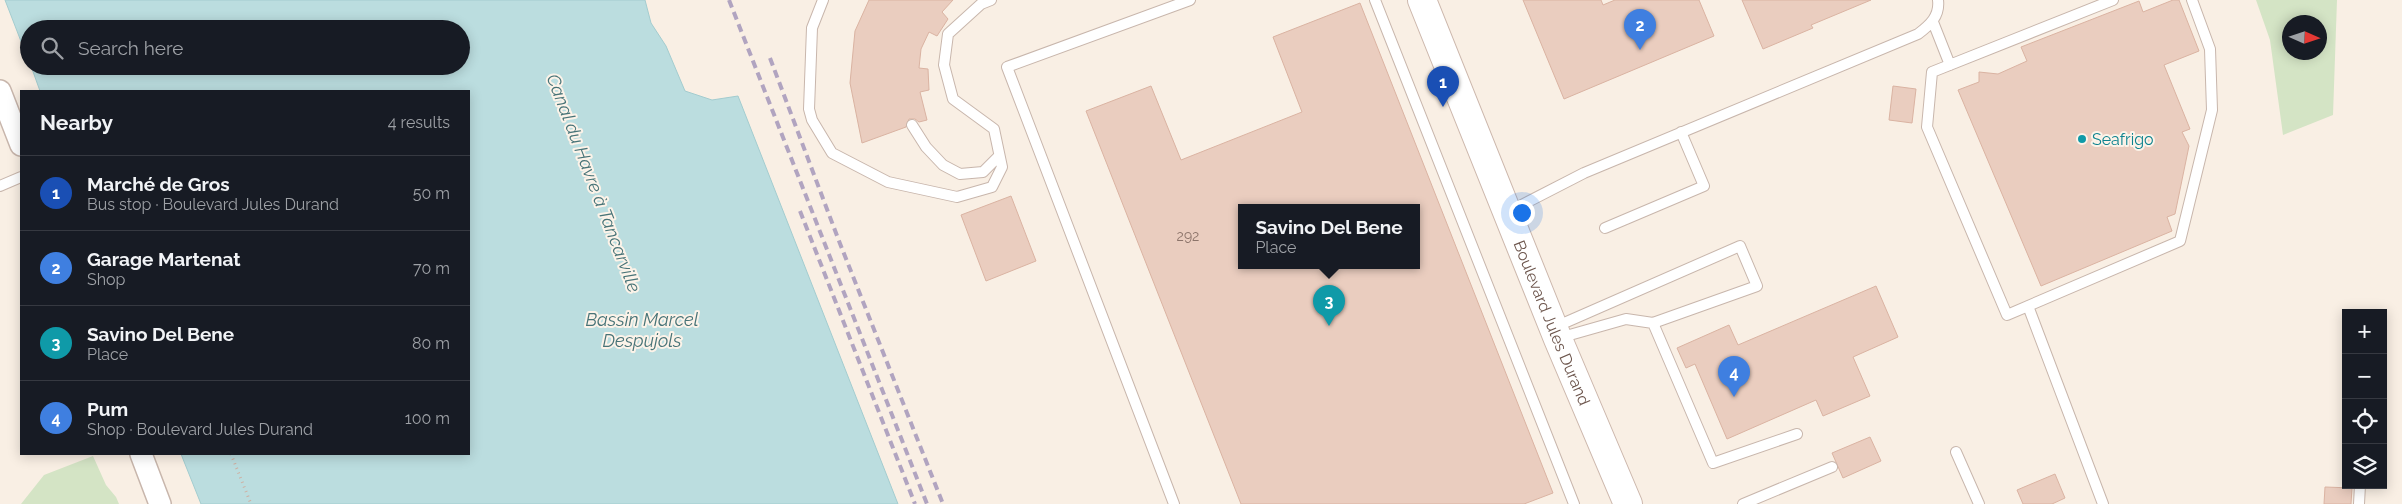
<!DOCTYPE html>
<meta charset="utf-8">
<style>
:root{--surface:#171b24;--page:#20242c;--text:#f1f3f6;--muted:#9ea1a6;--line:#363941;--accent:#db2777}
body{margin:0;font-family:Raleway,sans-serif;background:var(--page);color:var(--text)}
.controls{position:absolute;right:15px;bottom:15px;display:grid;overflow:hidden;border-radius:0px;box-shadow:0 2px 12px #0003}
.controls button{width:45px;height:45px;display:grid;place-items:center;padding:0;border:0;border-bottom:1px solid var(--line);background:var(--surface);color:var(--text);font:25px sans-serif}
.compass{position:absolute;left:2282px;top:15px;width:45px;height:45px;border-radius:50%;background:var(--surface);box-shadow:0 2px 12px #0003;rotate:93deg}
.you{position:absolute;left:1521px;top:212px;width:18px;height:18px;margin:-12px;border:4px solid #fff;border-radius:50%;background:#1a73e8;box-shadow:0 0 0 8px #1a73e833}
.badge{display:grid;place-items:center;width:32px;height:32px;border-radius:50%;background:var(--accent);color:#fff;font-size:16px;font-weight:700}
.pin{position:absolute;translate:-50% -41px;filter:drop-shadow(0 1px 2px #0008)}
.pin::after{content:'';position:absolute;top:26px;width:18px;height:15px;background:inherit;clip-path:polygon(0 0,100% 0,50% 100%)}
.popup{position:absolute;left:1238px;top:204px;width:182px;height:65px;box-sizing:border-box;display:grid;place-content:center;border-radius:0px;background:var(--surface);filter:drop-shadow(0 1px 4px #0005);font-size:16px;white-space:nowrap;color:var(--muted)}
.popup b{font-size:19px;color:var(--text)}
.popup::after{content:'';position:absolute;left:50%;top:100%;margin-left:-10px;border:10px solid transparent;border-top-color:var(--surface)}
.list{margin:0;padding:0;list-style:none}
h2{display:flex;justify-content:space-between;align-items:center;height:65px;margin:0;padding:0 20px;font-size:21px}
h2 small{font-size:16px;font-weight:400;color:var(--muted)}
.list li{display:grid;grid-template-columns:32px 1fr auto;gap:15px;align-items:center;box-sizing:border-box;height:75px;padding:0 20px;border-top:1px solid var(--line)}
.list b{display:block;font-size:19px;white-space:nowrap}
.list p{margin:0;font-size:16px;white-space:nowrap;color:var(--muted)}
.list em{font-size:16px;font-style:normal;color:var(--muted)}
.icon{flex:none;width:28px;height:28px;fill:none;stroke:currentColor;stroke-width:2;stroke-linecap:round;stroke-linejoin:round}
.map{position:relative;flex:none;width:2402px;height:504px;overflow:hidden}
.search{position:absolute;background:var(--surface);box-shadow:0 2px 12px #0003;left:20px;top:20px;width:450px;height:55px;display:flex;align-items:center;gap:12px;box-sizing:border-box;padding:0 18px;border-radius:28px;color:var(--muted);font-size:19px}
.panel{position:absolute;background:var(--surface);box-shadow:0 2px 12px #0003;left:20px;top:90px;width:450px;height:365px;border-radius:0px}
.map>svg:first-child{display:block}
.green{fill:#d4e4c5;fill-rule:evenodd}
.water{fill:#bbdddf;stroke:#a3cccf}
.building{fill:#eacdbf;stroke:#dab3a2;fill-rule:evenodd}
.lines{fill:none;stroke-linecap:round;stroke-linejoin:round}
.service-casing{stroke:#c8b6ac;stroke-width:12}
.minor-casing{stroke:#c8b6ac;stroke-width:24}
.secondary-casing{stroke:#cdb8ad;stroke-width:30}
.path{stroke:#ceb0a3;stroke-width:3;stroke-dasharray:1 4;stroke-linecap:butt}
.service{stroke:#fff;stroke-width:10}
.minor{stroke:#fff;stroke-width:21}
.secondary{stroke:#fff;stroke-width:28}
.rail{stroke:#b1a4c0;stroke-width:4;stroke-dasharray:8 5;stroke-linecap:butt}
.culture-dot{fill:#0f9aa8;stroke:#fcf3e9;stroke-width:2}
.labels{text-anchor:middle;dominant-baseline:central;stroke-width:4;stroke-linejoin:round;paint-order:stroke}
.number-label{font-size:14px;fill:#8c746a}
.culture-label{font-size:16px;fill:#0d838f;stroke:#fcf3e9;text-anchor:start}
.street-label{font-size:16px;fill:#6d564d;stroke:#fcf3e9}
.water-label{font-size:18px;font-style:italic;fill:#477377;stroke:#fcf3e9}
</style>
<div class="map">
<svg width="2402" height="504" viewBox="0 0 2402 504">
<rect width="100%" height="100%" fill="#f9efe4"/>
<path class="green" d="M 2256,0 L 2337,0 L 2333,115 L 2283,135 L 2270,40 ZM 2290,22 L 2320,22 L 2320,52 L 2290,52 Z
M 93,456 L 106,485 L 116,497 L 119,504 L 21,504 L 44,475 Z"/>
<path class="water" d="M 5,0 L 645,0 L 651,23 L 666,46 L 685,91 L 712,100 L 738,96 L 898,504 L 201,504 L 181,454 L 469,454 L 469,91 L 40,91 L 31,66 L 461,66 L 461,29 L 29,29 L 29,62 Z"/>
<path class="building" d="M 869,0 L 953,0 L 942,12 L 948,19 L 937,36 L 929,32 L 921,49 L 919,68 L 928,69 L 929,90 L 920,92 L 927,120 L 919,122 L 915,119 L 909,119 L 906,127 L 862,143 L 850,83 L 855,31 Z
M 1523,0 L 1601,0 L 1603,5 L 1615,0 L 1699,0 L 1714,36 L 1564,99 Z
M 1742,0 L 1871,0 L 1811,25 L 1813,28 L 1763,49 Z
M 2173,0 L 2179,0 L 2199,51 L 2164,65 L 2190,129 L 2182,132 L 2189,146 L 2175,214 L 2167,217 L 2172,231 L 2041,286 L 1958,90 L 1979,82 L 1979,72 L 1998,74 L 2027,61 L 2021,47 L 2139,1 L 2143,12 Z
M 1360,3 L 1553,493 L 1524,504 L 1241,504 L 1086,111 L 1151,86 L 1181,160 L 1302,112 L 1273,37 ZM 1242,207 L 1416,207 L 1416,265 L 1242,265 Z
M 1893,86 L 1916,89 L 1912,123 L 1889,120 Z
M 1011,196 L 1036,261 L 986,281 L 961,215 Z
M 1876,286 L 1898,337 L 1853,357 L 1870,396 L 1823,416 L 1816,400 L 1727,439 L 1695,364 L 1686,368 L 1677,348 L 1729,325 L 1738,345 Z
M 1870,437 L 1881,461 L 1843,478 L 1832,453 Z
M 2055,474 L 2065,498 L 2052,504 L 2023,504 L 2017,490 Z
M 2325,487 L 2352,488 L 2351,504 L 2324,504 Z"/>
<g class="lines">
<defs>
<path id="service" d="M 823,0 L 812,28 L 809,109 L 812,120 L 832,153 L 888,182 L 957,197 L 992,187 L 1002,167 L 994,129 L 953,99 L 944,65 L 948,34 L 981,4 L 991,0
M 1375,0 L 1574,504
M 2113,0 L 1932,72 L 1927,127 L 2007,315 L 2180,241 L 2212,110 L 2210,49 L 2192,0
M 1933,22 L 1950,65
M 912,125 L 926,147 L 943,165 L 960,174 L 983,172 L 999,156
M 0,186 L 21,177
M 1508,212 L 1584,173 L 1918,34 C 1930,25 1940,16 1938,0
M 1605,228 L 1704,186 L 1681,132
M 2028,306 L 2103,504
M 1653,323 L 1713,463 L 1797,434
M 1555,327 L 1740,246 L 1757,286 L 1653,323 L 1626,319 L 1559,338
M 1956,452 L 1979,504
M 1174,504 L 1007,67 L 1190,0
M 1743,504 L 1832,467
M 2359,504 L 2360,485"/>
<path id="minor" d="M 0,91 L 21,145
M 141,454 L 160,504"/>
<g id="secondary">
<path id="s1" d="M 1422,0 L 1558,339 L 1628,504"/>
</g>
</defs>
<use href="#service" class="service-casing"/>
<use href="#minor" class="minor-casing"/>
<use href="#secondary" class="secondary-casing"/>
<path class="path" d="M 231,454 L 251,504"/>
<use href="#service" class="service"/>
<use href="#minor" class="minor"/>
<use href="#secondary" class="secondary"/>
<path class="rail" d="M 729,0 L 927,504
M 770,58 L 839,241 L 943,504
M 800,211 L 915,504"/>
</g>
<circle class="culture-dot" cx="2082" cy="139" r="5"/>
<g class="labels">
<g class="number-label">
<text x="1188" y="236">292</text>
</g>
<g class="culture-label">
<text x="2092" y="139">Seafrigo</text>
</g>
<g class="street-label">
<text stroke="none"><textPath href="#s1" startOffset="348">Boulevard Jules Durand</textPath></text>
</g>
<g class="water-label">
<text transform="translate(594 183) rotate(69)">Canal du Havre à Tancarville</text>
<text x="642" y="319">Bassin Marcel<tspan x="642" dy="21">Despujols</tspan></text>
</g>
</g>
</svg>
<div class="controls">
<button>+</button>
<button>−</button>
<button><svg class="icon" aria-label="locate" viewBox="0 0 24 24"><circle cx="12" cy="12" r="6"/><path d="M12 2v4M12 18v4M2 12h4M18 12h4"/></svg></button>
<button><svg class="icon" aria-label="layers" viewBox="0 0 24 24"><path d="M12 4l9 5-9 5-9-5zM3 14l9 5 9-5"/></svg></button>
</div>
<svg class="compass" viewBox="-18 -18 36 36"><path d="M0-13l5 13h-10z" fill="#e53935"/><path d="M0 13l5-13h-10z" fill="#9ea1a6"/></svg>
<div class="you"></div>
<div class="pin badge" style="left:1443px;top:107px;background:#1a4fb4">1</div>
<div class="pin badge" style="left:1640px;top:50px;background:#3f7fe0">2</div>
<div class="pin badge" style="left:1329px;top:326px;background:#0f9aa8">3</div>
<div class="popup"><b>Savino Del Bene</b>Place</div>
<div class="pin badge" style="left:1734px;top:397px;background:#3f7fe0">4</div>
<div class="search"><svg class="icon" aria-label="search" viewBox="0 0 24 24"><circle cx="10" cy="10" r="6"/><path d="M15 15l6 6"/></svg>Search here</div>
<section class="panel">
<h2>Nearby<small>4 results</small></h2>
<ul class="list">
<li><span class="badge" style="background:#1a4fb4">1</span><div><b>Marché de Gros</b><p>Bus stop · Boulevard Jules Durand</p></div><em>50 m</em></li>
<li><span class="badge" style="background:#3f7fe0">2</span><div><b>Garage Martenat</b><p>Shop</p></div><em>70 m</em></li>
<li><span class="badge" style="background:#0f9aa8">3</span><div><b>Savino Del Bene</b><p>Place</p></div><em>80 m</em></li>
<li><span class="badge" style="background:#3f7fe0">4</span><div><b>Pum</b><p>Shop · Boulevard Jules Durand</p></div><em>100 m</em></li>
</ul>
</section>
</div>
